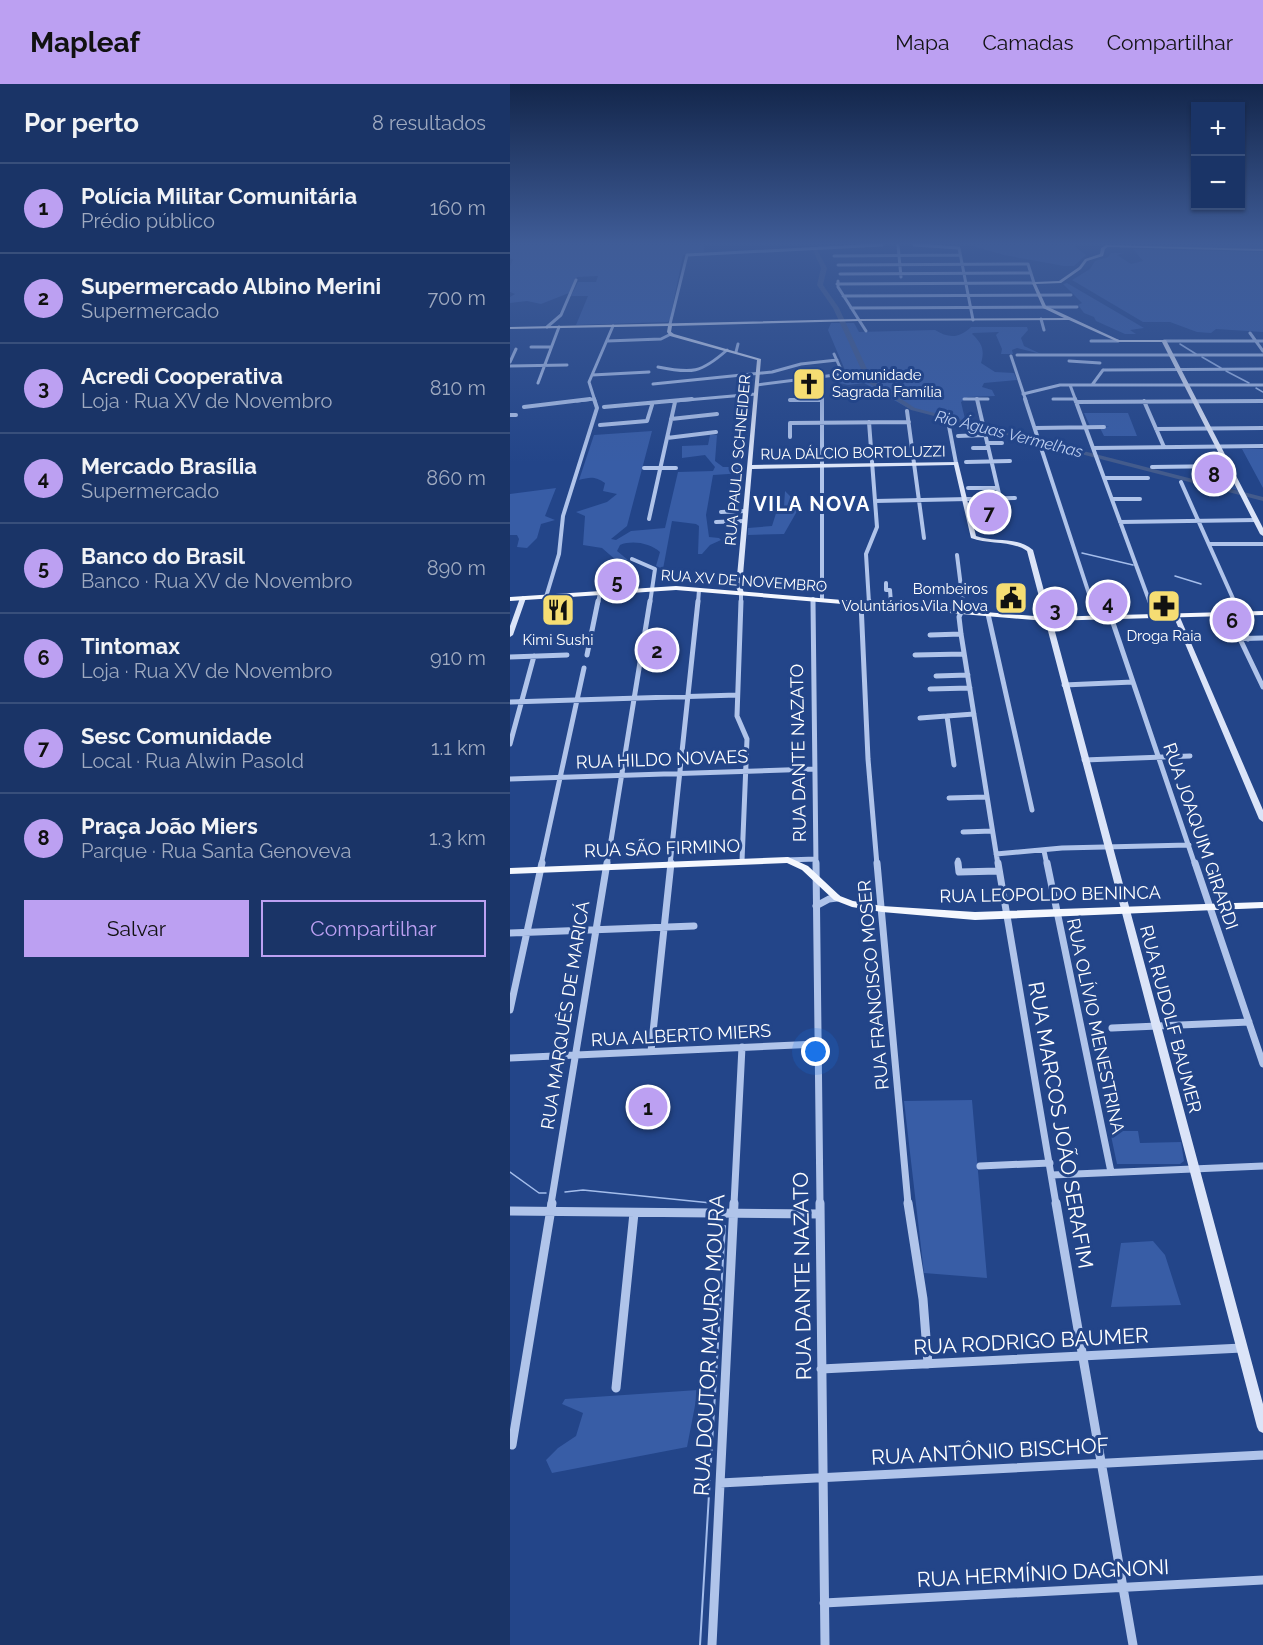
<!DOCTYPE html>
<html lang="pt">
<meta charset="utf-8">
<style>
:root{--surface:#1a3467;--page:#233c6d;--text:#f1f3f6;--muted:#9faac0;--line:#384f7b;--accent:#bca0f2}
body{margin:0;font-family:Raleway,sans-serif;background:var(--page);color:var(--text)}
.controls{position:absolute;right:18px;top:18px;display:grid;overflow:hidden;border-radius:0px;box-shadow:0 2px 4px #0004}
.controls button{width:54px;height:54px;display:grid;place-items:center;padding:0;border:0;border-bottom:2px solid var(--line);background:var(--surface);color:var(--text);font:30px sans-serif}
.you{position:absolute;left:306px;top:968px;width:21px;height:21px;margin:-15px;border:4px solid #fff;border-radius:50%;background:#1a73e8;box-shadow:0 0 0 9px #1a73e833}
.badge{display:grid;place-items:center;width:39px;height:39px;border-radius:50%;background:var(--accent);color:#111;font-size:20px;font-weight:700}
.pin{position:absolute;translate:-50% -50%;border:3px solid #fff;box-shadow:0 2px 6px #0006}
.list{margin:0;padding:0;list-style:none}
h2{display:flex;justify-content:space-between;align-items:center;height:78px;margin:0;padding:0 24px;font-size:26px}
h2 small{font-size:20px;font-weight:400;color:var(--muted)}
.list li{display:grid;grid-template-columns:39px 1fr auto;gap:18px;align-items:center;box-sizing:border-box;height:90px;padding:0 24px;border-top:2px solid var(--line)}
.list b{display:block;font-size:22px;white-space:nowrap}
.list p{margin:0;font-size:20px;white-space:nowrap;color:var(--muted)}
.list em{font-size:20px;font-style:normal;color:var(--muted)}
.actions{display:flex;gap:12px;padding:18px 24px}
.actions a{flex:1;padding:14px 0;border:2px solid var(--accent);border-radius:0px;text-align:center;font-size:21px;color:var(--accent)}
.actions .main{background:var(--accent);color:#111}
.map{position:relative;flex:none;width:753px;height:1561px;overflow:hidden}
header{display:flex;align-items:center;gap:36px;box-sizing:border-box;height:84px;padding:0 30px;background:var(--accent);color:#111}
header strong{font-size:28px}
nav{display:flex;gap:33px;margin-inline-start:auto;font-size:21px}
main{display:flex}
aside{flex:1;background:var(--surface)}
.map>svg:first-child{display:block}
.green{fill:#385da6}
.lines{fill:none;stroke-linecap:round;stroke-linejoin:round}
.stream-far1{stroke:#a4bdeb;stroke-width:1.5}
.stream{stroke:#a4bdeb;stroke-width:2}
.river{fill:#435b8c;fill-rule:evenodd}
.street-far4{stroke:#b0c4ea;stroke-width:3}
.street-far3{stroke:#b0c4ea;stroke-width:4}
.street-far2{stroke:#b0c4ea;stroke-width:5}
.street-far1{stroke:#b0c4ea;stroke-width:7}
.street{stroke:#b0c4ea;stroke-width:9}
.secondary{fill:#dbe4f8;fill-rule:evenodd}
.primary{fill:#f4f7fe;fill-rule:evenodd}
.labels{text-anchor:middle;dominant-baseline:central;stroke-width:6;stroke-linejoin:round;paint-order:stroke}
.far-poi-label{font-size:15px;fill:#fff;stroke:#234589}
.far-street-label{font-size:15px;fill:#fff;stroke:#234589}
.far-water-label{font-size:16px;font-style:italic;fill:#bccef1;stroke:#234589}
.street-label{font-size:18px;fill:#fff;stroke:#234589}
.far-district-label{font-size:20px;font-weight:bold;letter-spacing:1.5px;fill:#fff;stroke:#234589}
.near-street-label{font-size:21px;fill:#fff;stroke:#234589}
</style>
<header>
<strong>Mapleaf</strong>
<nav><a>Mapa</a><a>Camadas</a><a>Compartilhar</a></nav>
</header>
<main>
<aside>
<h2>Por perto<small>8 resultados</small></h2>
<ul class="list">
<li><span class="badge">1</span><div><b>Polícia Militar Comunitária</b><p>Prédio público</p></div><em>160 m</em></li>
<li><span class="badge">2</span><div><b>Supermercado Albino Merini</b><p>Supermercado</p></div><em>700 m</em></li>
<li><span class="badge">3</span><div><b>Acredi Cooperativa</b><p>Loja · Rua XV de Novembro</p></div><em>810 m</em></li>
<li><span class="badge">4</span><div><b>Mercado Brasília</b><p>Supermercado</p></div><em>860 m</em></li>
<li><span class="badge">5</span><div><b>Banco do Brasil</b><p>Banco · Rua XV de Novembro</p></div><em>890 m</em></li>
<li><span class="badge">6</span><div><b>Tintomax</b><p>Loja · Rua XV de Novembro</p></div><em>910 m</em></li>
<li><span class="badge">7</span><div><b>Sesc Comunidade</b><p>Local · Rua Alwin Pasold</p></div><em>1.1 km</em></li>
<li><span class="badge">8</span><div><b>Praça João Miers</b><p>Parque · Rua Santa Genoveva</p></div><em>1.3 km</em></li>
</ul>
<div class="actions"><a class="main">Salvar</a><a>Compartilhar</a></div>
</aside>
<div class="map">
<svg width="753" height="1561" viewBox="0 0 753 1561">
<rect width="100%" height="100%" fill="#234589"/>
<path class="green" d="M 0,161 L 194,161 L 194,168 L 173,171 L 160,235 L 158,238 L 66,241 L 78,212 L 61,212 L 68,198 L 86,198 L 88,192 L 67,193 L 59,209 L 31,220 L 17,217 L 0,219 L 0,213 L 5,210 L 0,208 L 0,182 L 3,176 L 0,174 Z
M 459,161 L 563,161 L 576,171 L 564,182 L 554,182 L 494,171 Z
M 602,161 L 753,161 L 753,165 Z
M 623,165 L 753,168 L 753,248 L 706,245 L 701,249 L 687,248 L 660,238 L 633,238 L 562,196 L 580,185 L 585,177 L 598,173 L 601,169 L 614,169 L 607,171 L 621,180 L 633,177 Z
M 557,199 L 634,244 L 620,246 L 626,250 L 615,250 L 586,237 L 584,233 L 574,229 L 568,221 L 572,219 L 553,200 Z
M 321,239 L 344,239 L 349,248 L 425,246 C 438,254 449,255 461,243 L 517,243 L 518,246 L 511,254 L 514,262 L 531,270 L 507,264 L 502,266 L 503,270 L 491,270 L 492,265 L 486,251 L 489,248 L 463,249 L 462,250 C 472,259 475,266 471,279 L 485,288 L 504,289 L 507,296 L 474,299 L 472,303 L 482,306 L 485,312 L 458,313 L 451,318 L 456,339 L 398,324 L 354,299 L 338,301 L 329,299 L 331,294 L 337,294 L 337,291 L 318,246 Z
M 574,329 L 618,329 L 627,352 L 594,352 L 590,344 L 599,342 L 580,342 Z
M 142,347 L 117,442 L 101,455 L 106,456 L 121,447 L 155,444 L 168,388 L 203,387 L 205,383 L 195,371 L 172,374 L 172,362 L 198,361 L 200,351 L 207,351 L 205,377 L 213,383 L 234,383 L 234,389 L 203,391 L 196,431 L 199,453 L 209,454 L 211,456 L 200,461 L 192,470 L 188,470 L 189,442 L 186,440 L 162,437 L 153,485 L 146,482 L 150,468 C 140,459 122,456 110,461 L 107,467 L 118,476 L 107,477 L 92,464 L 73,461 L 75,432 L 66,428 L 97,418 L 107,410 L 93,407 L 95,399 C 85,392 80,393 69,396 L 84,351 Z
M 732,365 L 753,365 L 753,404 Z
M 687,383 L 715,383 L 727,406 L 693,397 Z
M 46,404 L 35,432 L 45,436 L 31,440 L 27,454 L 17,464 L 7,463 L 9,455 L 7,451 L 0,451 L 0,410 Z
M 275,407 L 290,422 L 274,450 L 238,451 L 238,444 L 262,442 L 268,423 L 274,422 Z
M 462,1016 L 477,1194 L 414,1189 L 394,1017 Z
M 600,1047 L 628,1047 L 630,1059 L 671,1058 L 674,1077 L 670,1080 L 607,1080 Z
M 643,1157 L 655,1171 L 671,1221 L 601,1223 L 611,1159 Z
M 188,1306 L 177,1363 L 42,1389 L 36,1376 L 48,1364 L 66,1352 L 73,1329 L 52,1320 L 55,1315 Z"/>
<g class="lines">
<path class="stream-far1" d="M 670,260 L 686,270
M 692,273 L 711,284
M 716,287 L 739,299
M 746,304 L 753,308
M 572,469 L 623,481
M 665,492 L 691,500
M 0,1088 L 29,1109 L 36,1109
M 55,1108 L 73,1106 L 211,1120"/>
<path class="stream" d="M 209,1119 L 214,1122
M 190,1561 L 215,1142"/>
<path class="river" d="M 302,164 L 306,164 L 317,184 L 313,201 L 329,224 L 362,296 L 405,324 L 753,413 L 753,417 L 401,326 L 357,298 L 323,224 L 307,201 L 311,184 Z"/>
<path class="street-far4" d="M 388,161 L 391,193
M 404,161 L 449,164 L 463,236
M 324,172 L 450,171
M 330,190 L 521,189
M 328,197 L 328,203 L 356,247
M 327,200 L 524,199 L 518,180 L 328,181
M 333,212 L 561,211
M 341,224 L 567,223
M 531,235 L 534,246
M 160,240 L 177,171 L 372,161
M 37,243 L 51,231 L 66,196
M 740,249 L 753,267
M 97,257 L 151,255 L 161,250
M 581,257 L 608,257
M 654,257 L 753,257
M 21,263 L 41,263
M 226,268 L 228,260
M 507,271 L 753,271
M 501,272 L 516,317
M 559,277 L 590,279
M 0,278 L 6,265
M 0,282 L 57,281
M 148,283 C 182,290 191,289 217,266
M 593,286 L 753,285
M 82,291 L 139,288
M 312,293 L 312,317
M 28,299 L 49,243
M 143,300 L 262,288 L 291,280 L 327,276
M 247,301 L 333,290 L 324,270
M 560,301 L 566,317
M 582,301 L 593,286
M 513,310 L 550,301 L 753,301
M 454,315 L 478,315
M 543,315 L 565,315
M 280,316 L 312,316
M 67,317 L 84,315
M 85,317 L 79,298 L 103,242
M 165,317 L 246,310"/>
<path class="street-far3" d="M 312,315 L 312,516
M 467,315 L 490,414
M 515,315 L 582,519
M 565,315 L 640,519
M 280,316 L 312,316
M 634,317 L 654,363
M 566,318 L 753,317
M 14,323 L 80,315
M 94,323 L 182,315
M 397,327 L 414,454
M 0,331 L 6,331
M 161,335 L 207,330
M 438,337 L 446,379
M 90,341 L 137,337 L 142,321
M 525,344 L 594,343
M 646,345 L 753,344
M 448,352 L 475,351
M 280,353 L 280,339 L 399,338
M 157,354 L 206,348
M 477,359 L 492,359
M 463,364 L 478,364
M 583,364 L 753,362
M 456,378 L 500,377
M 642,383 L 718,382
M 134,384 L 166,384
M 594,394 L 638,394
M 671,398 L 725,519
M 458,404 L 487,404
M 602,415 L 630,415
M 365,417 L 505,414
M 211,428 L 236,427
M 139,435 L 165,318
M 206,438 L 235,437
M 610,438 L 746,436
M 699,460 L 753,460
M 447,471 L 453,519
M 122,475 L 145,485 L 140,519
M 376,499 L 376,506 L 380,506 L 381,519
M 36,513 L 49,470 L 53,432 L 87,324 L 84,315
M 303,515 L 303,519
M 88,519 L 90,509
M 188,519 L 189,506
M 231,519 L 231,509
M 359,519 L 356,470 L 367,443 L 359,338"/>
<path class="street-far2" d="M 231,517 L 227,632 L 237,655 L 232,777
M 303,517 L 306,781
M 359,517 L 359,520
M 381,517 L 381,522
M 452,517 L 453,523 L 449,533 L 451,550 L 488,781
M 581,517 L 587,534
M 640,517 L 645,532
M 724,517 L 730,530
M 351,519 L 358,675 L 367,781
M 478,530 L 522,726
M 726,530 L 738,555
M 601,533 L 685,781
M 420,551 L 451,550
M 716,555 L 753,554
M 730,555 L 753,603
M 77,571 L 88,517
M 405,571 L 454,570
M 0,573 L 57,571
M 426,592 L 458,591
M 554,601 L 623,598
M 420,605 L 460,604
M 0,618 L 227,611
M 410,634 L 437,632
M 0,660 L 24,572
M 574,676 L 680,672
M 444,681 L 437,632 L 464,630
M 0,695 L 305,685
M 439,714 L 477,713
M 453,748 L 482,747
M 534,767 L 537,781
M 486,770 L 552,764 L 679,761
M 276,776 L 306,775
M 448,776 L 448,781
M 31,781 L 74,584
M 97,781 L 140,517
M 160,781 L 188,517"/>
<path class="street-far1" d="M 306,779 L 310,1120
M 367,779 L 398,1120
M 448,779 L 449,788 L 488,787
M 488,779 L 546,1120
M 537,779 L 601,1088
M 685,779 L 753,980
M 306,822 L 319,815 L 327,814
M 0,849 L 184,842
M 0,926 L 32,779
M 602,944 L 739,938
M 141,967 L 161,779
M 0,974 L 308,960
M 470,1082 L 540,1079
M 542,1091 L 753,1082
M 41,1120 L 97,779
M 224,1120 L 232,963"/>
<path class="street" d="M 310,1119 L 315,1561
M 398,1119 L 413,1215 L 418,1280
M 546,1119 L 623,1561
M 0,1127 L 310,1130
M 311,1285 L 732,1264
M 106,1304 L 124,1129
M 2,1361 L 42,1119
M 210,1399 L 753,1371
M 314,1519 L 753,1496
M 202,1561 L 224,1119"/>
<path class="secondary" d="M 596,161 L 753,165 L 753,167 L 598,163 L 595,165 L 593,172 L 577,177 L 571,185 L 551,199 L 526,200 L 536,222 L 609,256 L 656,256 L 753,444 L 753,452 L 750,450 L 652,258 L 608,258 L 559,236 L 349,237 L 162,242 L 161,248 L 164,250 L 251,275 L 242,381 L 448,378 L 466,452 C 485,459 507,452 523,466 L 753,1320 L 753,1349 L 749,1347 L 747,1343 L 517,467 C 501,456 479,461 461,454 L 444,381 L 242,385 L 232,503 L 234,509 L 231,511 L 229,510 L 226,503 L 247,276 L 160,252 L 157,248 L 158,242 L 0,245 L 0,243 L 349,235 L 554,234 L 533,224 L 522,199 L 524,198 L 549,197 L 569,183 L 575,175 L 590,170 L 591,164 Z
M 13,512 L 16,514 L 3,551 L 0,553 L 0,542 L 10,514 Z
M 666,529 L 669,531 L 753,726 L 753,738 L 749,735 L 663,531 Z"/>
<path class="primary" d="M 166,502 L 536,533 L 753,527 L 753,531 L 536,537 L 166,506 L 0,517 L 0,513 Z
M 278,773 L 298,782 L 330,812 L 343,817 L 372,822 L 465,828 L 753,818 L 753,824 L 465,836 L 372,828 L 342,823 L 324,816 L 292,786 L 277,779 L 0,790 L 0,784 Z"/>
</g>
<linearGradient id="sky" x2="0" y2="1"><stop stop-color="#13264b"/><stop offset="0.42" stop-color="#3f5c97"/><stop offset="1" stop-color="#3f5c97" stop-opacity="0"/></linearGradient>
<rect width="753" height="379" fill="url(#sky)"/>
<defs>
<symbol id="church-square" viewBox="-11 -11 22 22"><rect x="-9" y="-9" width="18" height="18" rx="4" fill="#f5dd73" stroke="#234589"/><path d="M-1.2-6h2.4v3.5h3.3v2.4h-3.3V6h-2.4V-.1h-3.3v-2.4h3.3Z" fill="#111"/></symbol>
<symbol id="civic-square" viewBox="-11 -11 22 22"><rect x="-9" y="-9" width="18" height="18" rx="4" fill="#f5dd73" stroke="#234589"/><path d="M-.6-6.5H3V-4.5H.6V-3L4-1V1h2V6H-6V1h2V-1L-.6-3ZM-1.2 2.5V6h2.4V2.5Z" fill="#111"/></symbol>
<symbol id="pharmacy-square" viewBox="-11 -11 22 22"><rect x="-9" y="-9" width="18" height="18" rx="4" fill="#f5dd73" stroke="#234589"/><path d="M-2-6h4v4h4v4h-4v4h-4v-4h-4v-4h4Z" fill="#111"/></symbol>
<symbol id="restaurant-square" viewBox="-11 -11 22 22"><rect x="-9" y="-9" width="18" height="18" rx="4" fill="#f5dd73" stroke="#234589"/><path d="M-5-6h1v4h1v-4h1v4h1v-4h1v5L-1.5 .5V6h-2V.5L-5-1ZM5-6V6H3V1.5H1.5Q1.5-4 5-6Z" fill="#111"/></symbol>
</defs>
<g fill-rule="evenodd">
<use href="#church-square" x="280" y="281" width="38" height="38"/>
<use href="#civic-square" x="482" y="495" width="38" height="38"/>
<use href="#pharmacy-square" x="635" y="503" width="38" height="38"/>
<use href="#restaurant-square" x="29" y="507" width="38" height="38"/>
</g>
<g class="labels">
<g class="far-poi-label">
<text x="322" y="291" text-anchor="start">Comunidade<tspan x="322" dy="17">Sagrada Família</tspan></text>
<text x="478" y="505" text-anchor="end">Bombeiros<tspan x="478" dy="17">Voluntários Vila Nova</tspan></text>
<text x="654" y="552">Droga Raia</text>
<text x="48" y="556">Kimi Sushi</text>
</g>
<g class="far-street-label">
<text transform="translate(343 369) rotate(-1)">RUA DÁLCIO BORTOLUZZI</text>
<text transform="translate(228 376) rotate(-85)">RUA PAULO SCHNEIDER</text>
<text transform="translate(234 497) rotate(4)">RUA XV DE NOVEMBRO</text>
</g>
<g class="far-water-label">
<text transform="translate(499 350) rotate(14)">Rio Águas Vermelhas</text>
</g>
<g class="street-label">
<text transform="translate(288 669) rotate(-91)">RUA DANTE NAZATO</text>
<text transform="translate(152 675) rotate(-2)">RUA HILDO NOVAES</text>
<text transform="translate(691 752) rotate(71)">RUA JOAQUIM GIRARDI</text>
<text transform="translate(152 764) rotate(-2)">RUA SÃO FIRMINO</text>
<text transform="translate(540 810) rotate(-1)">RUA LEOPOLDO BENINCA</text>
<text transform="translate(363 901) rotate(-95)">RUA FRANCISCO MOSER</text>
<text transform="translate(55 931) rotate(-81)">RUA MARQUÊS DE MARICÁ</text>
<text transform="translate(661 935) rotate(75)">RUA RUDOLF BAUMER</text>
<text transform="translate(586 942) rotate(78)">RUA OLÍVIO MENESTRINA</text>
<text transform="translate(171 951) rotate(-3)">RUA ALBERTO MIERS</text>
</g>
<g class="far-district-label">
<text x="302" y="420">VILA NOVA</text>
</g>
<g class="near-street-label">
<text transform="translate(551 1041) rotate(80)">RUA MARCOS JOÃO SERAFIM</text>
<text transform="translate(292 1192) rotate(-91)">RUA DANTE NAZATO</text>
<text transform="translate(521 1257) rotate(-3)">RUA RODRIGO BAUMER</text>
<text transform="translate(199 1261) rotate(-87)">RUA DOUTOR MAURO MOURA</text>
<text transform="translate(480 1367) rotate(-3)">RUA ANTÔNIO BISCHOF</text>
<text transform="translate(533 1489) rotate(-3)">RUA HERMÍNIO DAGNONI</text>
</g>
</g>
</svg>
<div class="controls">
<button>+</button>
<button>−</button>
</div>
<div class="you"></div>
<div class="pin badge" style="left:138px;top:1023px">1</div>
<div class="pin badge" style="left:147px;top:566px">2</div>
<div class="pin badge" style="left:545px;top:525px">3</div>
<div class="pin badge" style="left:598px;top:518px">4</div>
<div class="pin badge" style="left:107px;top:497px">5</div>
<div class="pin badge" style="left:722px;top:536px">6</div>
<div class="pin badge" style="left:479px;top:428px">7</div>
<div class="pin badge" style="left:704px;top:390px">8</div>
</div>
</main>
